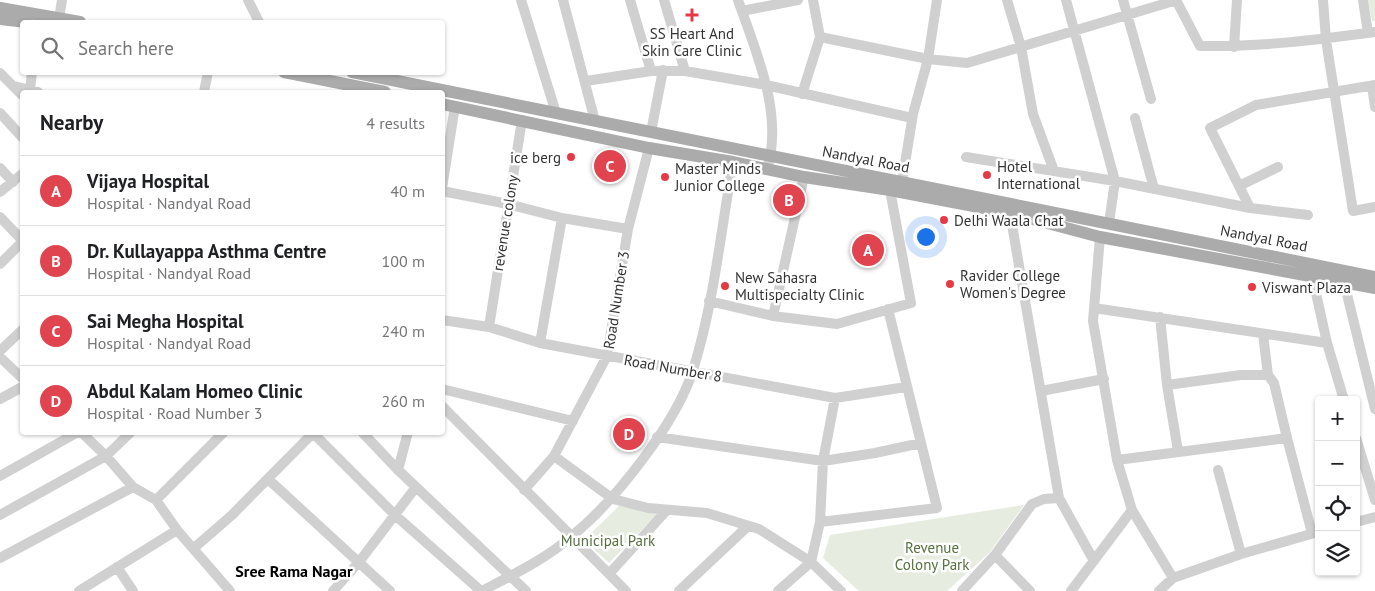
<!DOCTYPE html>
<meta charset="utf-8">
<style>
:root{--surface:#fff;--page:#f2f2f2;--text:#202124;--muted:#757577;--line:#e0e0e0;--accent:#e63946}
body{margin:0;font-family:"PT Sans",sans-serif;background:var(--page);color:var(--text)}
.controls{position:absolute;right:15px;bottom:15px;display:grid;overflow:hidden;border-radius:5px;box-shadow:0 1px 4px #0004}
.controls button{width:45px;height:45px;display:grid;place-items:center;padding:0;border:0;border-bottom:1px solid var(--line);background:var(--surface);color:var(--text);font:25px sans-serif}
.you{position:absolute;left:925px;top:236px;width:18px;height:18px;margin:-12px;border:4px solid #fff;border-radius:50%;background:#1a73e8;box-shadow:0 0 0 8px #1a73e833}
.badge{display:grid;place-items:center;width:32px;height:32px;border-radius:50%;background:var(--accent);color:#fff;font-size:16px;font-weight:700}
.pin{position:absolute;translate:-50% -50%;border:2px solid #fff;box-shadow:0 1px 5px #0006}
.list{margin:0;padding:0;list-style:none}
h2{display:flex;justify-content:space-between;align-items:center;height:65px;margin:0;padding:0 20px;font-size:21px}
h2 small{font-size:16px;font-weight:400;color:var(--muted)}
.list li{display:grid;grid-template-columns:32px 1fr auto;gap:15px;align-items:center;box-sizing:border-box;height:70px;padding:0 20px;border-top:1px solid var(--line)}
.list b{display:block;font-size:19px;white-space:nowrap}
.list p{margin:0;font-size:16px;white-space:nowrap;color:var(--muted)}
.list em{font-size:16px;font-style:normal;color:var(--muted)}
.icon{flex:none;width:28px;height:28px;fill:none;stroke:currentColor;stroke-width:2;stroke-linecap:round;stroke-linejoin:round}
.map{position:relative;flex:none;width:1375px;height:591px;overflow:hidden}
.search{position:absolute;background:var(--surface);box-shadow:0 1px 4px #0004;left:20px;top:20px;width:425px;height:55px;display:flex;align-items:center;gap:12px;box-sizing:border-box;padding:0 18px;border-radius:5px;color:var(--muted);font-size:19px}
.panel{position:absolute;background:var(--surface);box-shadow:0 1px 4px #0004;left:20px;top:90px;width:425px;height:345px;border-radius:5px}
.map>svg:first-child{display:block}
.green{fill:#e6ecdf}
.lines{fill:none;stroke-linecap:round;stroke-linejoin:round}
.minor{stroke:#d0d0d0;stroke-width:10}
.major{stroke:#ababab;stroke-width:12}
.poi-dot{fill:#e63946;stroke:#fff;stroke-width:2}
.labels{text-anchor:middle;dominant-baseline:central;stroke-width:5;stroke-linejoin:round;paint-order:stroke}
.poi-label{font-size:15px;fill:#333;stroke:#fff;text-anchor:start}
.street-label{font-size:15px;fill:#333;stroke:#fff}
.park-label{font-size:15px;fill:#56703f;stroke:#fff}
.neighbourhood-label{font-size:16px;font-weight:bold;fill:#000;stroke:#fff}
</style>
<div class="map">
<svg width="1375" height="591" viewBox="0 0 1375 591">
<rect width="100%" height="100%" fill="#fff"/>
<path class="green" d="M 1368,0 L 1375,0 L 1375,21 L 1372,21 Z
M 620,505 L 657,514 L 609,563 L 584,540 Z
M 1024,505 L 990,552 L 947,591 L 859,591 L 823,558 L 830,535 Z"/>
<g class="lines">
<path class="minor" d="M 248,0 L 259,22
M 521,0 L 556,113
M 563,0 L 595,121
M 630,0 L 651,71
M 664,0 L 685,71
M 738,0 C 756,52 784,114 767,169
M 1007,0 L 1021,47 L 1033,114 L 1054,171
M 1066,0 L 1115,181 L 1109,223
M 1123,0 L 1151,99
M 1176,0 L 1200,46 C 1259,47 1317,40 1375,32
M 1323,0 L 1326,40 L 1353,211 L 1375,207
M 1363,0 L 1368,33
M 742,11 L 798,0
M 59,19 L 62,0
M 820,37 L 928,59 L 967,63 L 1177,0
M 1234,47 L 1237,0
M 0,73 L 22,95
M 586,81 L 651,71 L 685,71 L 766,85 L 912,118
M 14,86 L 38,92
M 1372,86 L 1375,107
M 30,90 L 32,72
M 204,92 L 208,72
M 802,94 L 820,37 L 813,0
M 0,113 L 22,137
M 1135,118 L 1154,189
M 651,132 L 663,70
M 966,157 L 1115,181 L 1250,208 L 1308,215
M 0,168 L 13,182
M 902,182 L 913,114 L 928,59 L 937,0
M 1239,186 L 1278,167
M 442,188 L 455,106
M 442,191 L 508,204 L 562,218 L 628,229
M 0,192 L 22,174
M 1250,208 L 1210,128 L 1256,105 L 1375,85
M 1010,213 L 1059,498 L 1094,561
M 0,217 L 22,240
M 1100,237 L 1093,321 L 1117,460 L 1132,510 L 1173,578
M 0,264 L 22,242
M 1312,275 L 1327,343 L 1344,400
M 1344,282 L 1375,409
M 709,301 L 773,316 L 837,324 L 911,303 L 890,190
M 1094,308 L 1327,343
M 773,316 L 804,177
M 1160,317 L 1167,385
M 442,320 L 489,327 L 540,343 L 835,398 L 906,387
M 489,327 L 522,120
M 1263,334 L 1268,375
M 540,343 L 562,218
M 0,351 L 22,330
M 0,357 L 22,378
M 442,389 L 573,421
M 1041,391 L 1104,379
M 0,399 L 22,387
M 442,406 L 626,591
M 81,432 L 106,456 L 133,487 L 156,500 L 177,530 L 230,591
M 312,432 L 395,515 L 481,591
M 362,432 L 398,470 L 526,591
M 657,437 L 823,461 L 875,453 L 921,443 L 888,309
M 1356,438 L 1375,500
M 1178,451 L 1167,385 L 1241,375 L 1268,375 L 1274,383 L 1287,438
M 554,456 L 613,499 L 648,508 L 707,513 L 759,529 L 811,562 L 841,591
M 1117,460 L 1287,438 L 1312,533
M 398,470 L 408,432
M 1218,470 L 1241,554
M 0,476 L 78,432
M 268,479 L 390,591
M 524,490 L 554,456 L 607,356 L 628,229 L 649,148
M 156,500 L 224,432
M 0,515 L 106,456 L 131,432
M 820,522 L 823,461 L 835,398
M 1356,522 L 1375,517
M 194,548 L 232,515 L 314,432
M 995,555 L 1030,591
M 0,558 L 133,487
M 117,567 L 133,591
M 609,574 L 667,510
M 79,591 L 177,530
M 333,591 L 359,562 L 416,487
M 482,591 C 512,575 546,559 572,536 C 615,501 677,422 693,370 C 714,303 721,230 733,162
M 679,591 L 748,526
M 778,591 L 811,562 L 820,522 L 937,508 L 921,443
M 962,591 L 995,555 L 1032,504 L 1044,499 L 1059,498
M 1071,591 L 1132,510
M 1159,591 L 1173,578 L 1241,554 L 1318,532"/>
<path class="major" d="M 0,8 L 80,22
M 0,19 L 26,22
M 284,72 L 385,92
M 352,72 L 1375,277
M 442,104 L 649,148 L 733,162 L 804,177 L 890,190 L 1010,213 L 1100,237 L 1375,288"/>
</g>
<g class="poi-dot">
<path d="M689.5 7.5h5v5h5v5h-5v5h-5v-5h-5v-5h5z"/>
<circle cx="571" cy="157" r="5"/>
<circle cx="987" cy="175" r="5"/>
<circle cx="665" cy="177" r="5"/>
<circle cx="944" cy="220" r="5"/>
<circle cx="950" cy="284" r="5"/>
<circle cx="725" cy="286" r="5"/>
<circle cx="1252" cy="287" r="5"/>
</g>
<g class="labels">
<g class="poi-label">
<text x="692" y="33" text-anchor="middle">SS Heart And<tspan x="692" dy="17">Skin Care Clinic</tspan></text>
<text x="561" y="157" text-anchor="end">ice berg</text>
<text x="997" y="166">Hotel<tspan x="997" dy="17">International</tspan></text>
<text x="675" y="168">Master Minds<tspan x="675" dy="17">Junior College</tspan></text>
<text x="954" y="220">Delhi Waala Chat</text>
<text x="960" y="275">Ravider College<tspan x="960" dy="17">Women's Degree</tspan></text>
<text x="735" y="277">New Sahasra<tspan x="735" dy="17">Multispecialty Clinic</tspan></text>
<text x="1262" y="287">Viswant Plaza</text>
</g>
<g class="street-label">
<text transform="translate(866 159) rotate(11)">Nandyal Road</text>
<text transform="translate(505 223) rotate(-81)">revenue colony</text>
<text transform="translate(1264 238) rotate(11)">Nandyal Road</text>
<text transform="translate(616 300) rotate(-81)">Road Number 3</text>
<text transform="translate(673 368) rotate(10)">Road Number 8</text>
</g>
<g class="park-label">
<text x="608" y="540">Municipal Park</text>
<text x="932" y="547">Revenue<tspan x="932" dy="17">Colony Park</tspan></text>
</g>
<g class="neighbourhood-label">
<text x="294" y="571">Sree Rama Nagar</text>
</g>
</g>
</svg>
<div class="controls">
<button>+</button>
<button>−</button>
<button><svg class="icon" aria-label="locate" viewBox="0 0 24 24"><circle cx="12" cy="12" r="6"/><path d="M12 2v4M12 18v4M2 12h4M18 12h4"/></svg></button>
<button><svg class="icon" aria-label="layers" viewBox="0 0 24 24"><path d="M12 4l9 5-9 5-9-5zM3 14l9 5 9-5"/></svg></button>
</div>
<div class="you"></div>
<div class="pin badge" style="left:868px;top:250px;background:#e0444e">A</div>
<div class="pin badge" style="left:789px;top:200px;background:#e0444e">B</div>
<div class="pin badge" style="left:610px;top:166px;background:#e0444e">C</div>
<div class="pin badge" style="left:629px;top:434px;background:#e0444e">D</div>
<div class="search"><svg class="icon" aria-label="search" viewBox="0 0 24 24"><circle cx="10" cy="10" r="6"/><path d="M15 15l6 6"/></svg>Search here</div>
<section class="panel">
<h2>Nearby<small>4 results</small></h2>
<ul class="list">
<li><span class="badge" style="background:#e0444e">A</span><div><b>Vijaya Hospital</b><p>Hospital · Nandyal Road</p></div><em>40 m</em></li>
<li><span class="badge" style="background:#e0444e">B</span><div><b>Dr. Kullayappa Asthma Centre</b><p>Hospital · Nandyal Road</p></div><em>100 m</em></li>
<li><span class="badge" style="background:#e0444e">C</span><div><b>Sai Megha Hospital</b><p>Hospital · Nandyal Road</p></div><em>240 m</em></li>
<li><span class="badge" style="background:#e0444e">D</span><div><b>Abdul Kalam Homeo Clinic</b><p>Hospital · Road Number 3</p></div><em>260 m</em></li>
</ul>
</section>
</div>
